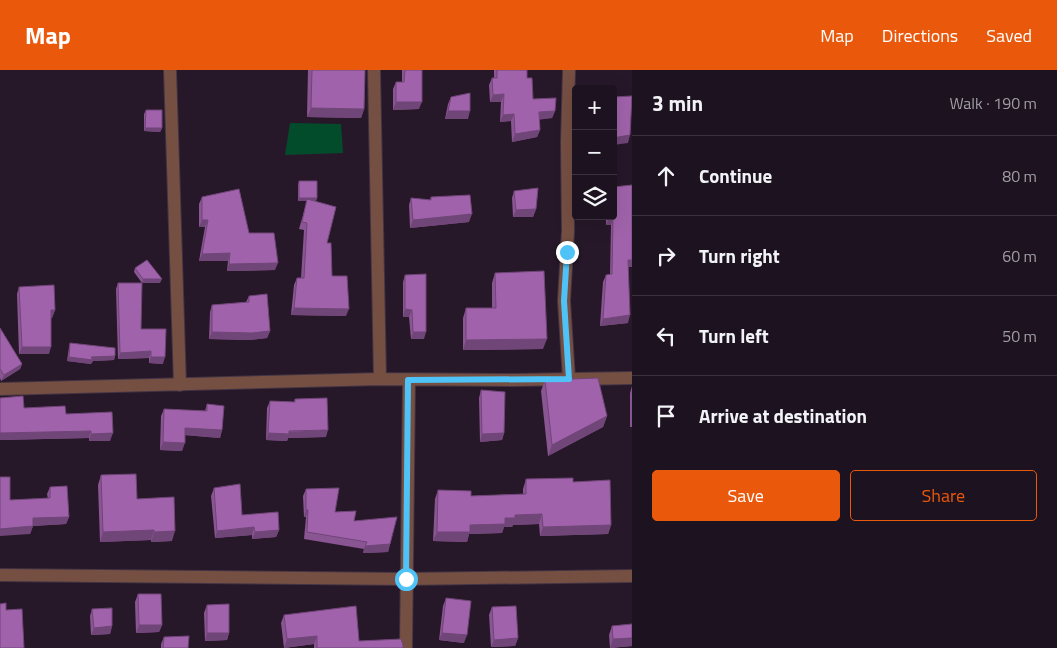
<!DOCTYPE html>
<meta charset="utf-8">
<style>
:root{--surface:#1d121f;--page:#2a202c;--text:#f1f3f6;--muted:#a09ea4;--line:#3b323d;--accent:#ea580c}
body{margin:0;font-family:"Titillium Web",sans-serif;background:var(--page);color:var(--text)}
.controls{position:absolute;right:15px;top:15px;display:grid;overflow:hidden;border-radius:5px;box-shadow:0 5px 20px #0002}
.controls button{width:45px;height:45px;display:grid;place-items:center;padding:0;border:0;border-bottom:1px solid var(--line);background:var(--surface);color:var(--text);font:25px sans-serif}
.stop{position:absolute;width:15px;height:15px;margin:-11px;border:4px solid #4fc3f7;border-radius:50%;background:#fff}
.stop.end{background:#4fc3f7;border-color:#fff;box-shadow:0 1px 5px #0008}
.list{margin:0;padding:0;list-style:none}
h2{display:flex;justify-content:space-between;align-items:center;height:65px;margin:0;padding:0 20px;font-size:21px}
h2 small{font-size:16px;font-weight:400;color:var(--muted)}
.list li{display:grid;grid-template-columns:32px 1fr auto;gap:15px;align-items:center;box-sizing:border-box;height:80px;padding:0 20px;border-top:1px solid var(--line)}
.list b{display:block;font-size:19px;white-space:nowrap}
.list em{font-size:16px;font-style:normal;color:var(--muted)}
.actions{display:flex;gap:10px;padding:15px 20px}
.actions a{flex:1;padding:11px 0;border:1px solid var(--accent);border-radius:5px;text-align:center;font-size:18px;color:var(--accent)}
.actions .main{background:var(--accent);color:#fff}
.icon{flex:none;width:28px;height:28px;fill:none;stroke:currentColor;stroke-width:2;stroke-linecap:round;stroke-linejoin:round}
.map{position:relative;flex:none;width:632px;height:578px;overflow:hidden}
header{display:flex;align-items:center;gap:30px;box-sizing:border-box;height:70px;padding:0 25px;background:var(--accent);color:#fff}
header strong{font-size:24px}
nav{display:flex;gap:28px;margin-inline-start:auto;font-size:18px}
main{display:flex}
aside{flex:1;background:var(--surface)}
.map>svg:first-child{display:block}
.green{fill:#034c2b}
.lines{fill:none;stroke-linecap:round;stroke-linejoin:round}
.minor-casing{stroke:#423444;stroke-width:14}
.minor{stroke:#764f43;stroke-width:12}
.wall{fill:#8a5593}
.shaded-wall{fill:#704578}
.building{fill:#a063ab;stroke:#704578}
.route{stroke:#4fc3f7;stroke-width:6}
</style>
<header>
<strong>Map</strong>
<nav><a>Map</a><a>Directions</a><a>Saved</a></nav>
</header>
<main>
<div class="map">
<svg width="632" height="578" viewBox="0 0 632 578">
<rect width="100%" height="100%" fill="#271829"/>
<path class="green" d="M 290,53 L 341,54 L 343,83 L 285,85 Z"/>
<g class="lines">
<defs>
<path id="minor" d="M 170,0 L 180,315
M 374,0 L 380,309
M 569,0 L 567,73 L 568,161 L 564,231 L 569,309
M 0,319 L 380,309 L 514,310 L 632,308
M 0,505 L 406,509 L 632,506
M 406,578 L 409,310"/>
</defs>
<use href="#minor" class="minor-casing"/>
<use href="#minor" class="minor"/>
</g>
<path class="wall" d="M 308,0 L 365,0 L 364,39 L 361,48 L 307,47 Z
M 402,0 L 422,0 L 419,39 L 393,40 L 393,19 L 396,12 L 402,12 Z
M 494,0 L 527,0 L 527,8 L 533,29 L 555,41 L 552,48 L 540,49 L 540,60 L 537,67 L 512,72 L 511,51 L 500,52 L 501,32 L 490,32 L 489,15 L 492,8 L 494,8 Z
M 451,27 L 468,49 L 445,49 L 448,34 Z
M 146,40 L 162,58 L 160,62 L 144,61 L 144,44 Z
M 299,111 L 317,128 L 316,131 L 327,173 L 332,206 L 346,246 L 291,245 L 294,215 L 297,208 L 301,208 L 304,160 L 299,159 L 307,131 L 298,131 L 298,115 Z
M 514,121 L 536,139 L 533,147 L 513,147 L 512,128 Z
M 202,127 L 249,163 L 275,200 L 227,201 L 228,191 L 199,191 L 205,157 L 199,157 L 199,134 Z
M 431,127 L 469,152 L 410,158 L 409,135 L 411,128 L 430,130 Z
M 606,146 L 613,146 L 628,197 L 628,253 L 600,256 L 603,212 L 606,205 L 610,205 L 611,155 L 606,155 Z
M 135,198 L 160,213 L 142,213 L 134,202 Z
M 495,203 L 543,279 L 463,280 L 463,248 L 466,238 L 492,238 L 492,213 Z
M 405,205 L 424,269 L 411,269 L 409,247 L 403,247 L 403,212 Z
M 118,213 L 141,259 L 163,294 L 149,293 L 149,288 L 118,289 L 116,219 Z
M 19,217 L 55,240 L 52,248 L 51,248 L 49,284 L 19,284 L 17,224 Z
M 249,226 L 270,261 L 267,268 L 249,270 L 209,269 L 210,242 L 212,235 L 246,232 Z
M 0,258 L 22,294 L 20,299 L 1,311 L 0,308 Z
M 70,273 L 115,286 L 114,290 L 93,291 L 91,294 L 67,291 L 69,277 Z
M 545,310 L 607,346 L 603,357 L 548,386 L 541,321 Z
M 632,316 L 632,357 L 630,357 L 630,323 Z
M 481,320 L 504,363 L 502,370 L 480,372 L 479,328 Z
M 0,328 L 24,338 L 66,344 L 110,371 L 89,371 L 89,368 L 0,370 Z
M 295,329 L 326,367 L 288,368 L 287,371 L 266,370 L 267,338 L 270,331 L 294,332 Z
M 207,334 L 222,360 L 220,368 L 185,365 L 182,381 L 160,380 L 161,346 L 164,339 L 205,341 Z
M 101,405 L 137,429 L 172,471 L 151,472 L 151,470 L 100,472 L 98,415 Z
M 526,409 L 573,412 L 611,455 L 608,464 L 540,466 L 539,454 L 513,455 L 512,457 L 504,457 L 502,463 L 469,464 L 467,472 L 433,471 L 435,429 L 438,420 L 471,426 L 523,424 L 523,419 Z
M 50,417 L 69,447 L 66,454 L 33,456 L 30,464 L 10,430 L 48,429 L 47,424 Z
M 214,418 L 242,445 L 279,460 L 276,467 L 252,469 L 252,465 L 215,468 L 211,426 Z
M 306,419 L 335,442 L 354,451 L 390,474 L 388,482 L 363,483 L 364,479 L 304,469 L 306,447 L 304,447 L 303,426 Z
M 138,524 L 162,555 L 159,562 L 136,563 L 135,532 Z
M 446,528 L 464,573 L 439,570 L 443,536 Z
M 207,535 L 229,563 L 227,570 L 205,571 L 204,543 Z
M 492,537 L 518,568 L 515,576 L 491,577 L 489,545 Z
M 92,539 L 112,556 L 110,564 L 91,565 L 90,546 Z
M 284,545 L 359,571 L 403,578 L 314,578 L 314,574 L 284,578 L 281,553 Z
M 612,556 L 632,576 L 610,578 L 609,565 Z
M 164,567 L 188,578 L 161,578 L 161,574 Z"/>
<path class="shaded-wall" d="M 504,24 L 501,32 L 490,32 L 493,25 Z
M 396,32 L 422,32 L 419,39 L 393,40 Z
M 311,38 L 364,39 L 361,48 L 307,47 Z
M 448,41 L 470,41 L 468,49 L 445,49 Z
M 555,41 L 552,48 L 537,50 L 539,42 Z
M 514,44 L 511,51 L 500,52 L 503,45 Z
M 145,58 L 162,58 L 160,62 L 144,61 Z
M 540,60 L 537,67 L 512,72 L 515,64 Z
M 630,65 L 628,73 L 613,75 L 613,68 Z
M 299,128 L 317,128 L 316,131 L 298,131 Z
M 536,139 L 533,147 L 513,147 L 516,140 Z
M 472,144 L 469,152 L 410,158 L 413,150 Z
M 609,148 L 613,148 L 611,155 L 606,155 Z
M 202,150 L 208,150 L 205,157 L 199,157 Z
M 230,183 L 228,191 L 199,191 L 202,184 Z
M 628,190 L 632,190 L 632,197 L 625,197 Z
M 278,193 L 275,200 L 227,201 L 229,194 Z
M 143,209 L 162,209 L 160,213 L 142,213 Z
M 294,238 L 349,239 L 346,246 L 291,245 Z
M 405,239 L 412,240 L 409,247 L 403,247 Z
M 51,240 L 55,240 L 52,248 L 49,248 Z
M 630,245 L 628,253 L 600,256 L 603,249 Z
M 270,261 L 267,268 L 249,270 L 209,269 L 212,262 Z
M 413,262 L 426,262 L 424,269 L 411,269 Z
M 547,269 L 543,279 L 463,280 L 466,270 Z
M 22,277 L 51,277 L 49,284 L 19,284 Z
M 151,281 L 149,288 L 118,289 L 120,283 Z
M 115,286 L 114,290 L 93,291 L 91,294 L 67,291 L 69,287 Z
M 151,287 L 165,287 L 163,294 L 149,293 Z
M 22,294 L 20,299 L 1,311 L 4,305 Z
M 607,346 L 603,357 L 548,386 L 552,375 Z
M 185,358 L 222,360 L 220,368 L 183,365 Z
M 328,360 L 326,367 L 288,368 L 287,371 L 266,370 L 268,363 Z
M 91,361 L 89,368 L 0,370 L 0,363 Z
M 113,363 L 110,371 L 89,371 L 91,364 Z
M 504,363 L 502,370 L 480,372 L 482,364 Z
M 163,372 L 185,373 L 182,381 L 160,380 Z
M 306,440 L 308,440 L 306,447 L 304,447 Z
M 542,444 L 539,454 L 513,455 L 512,457 L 504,457 L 502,463 L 469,464 L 467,472 L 433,471 L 437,462 L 505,448 L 515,445 Z
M 69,447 L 66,454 L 30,456 L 33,448 Z
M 611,455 L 608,464 L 540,466 L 543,457 Z
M 33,456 L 30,464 L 0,466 L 0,459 Z
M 254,457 L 252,465 L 215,468 L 217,461 Z
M 154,460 L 151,470 L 100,472 L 103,462 Z
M 279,460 L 276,467 L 252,469 L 255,462 Z
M 175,461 L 172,471 L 151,472 L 154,462 Z
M 390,474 L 388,482 L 363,483 L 365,476 Z
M 139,555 L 162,555 L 159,562 L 136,563 Z
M 112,556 L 110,564 L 91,565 L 94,558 Z
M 207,563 L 229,563 L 227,570 L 205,571 Z
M 442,563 L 467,565 L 464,573 L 439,570 Z
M 317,566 L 314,574 L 284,578 L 287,569 Z
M 518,568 L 515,576 L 491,577 L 494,570 Z
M 632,568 L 632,576 L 610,578 L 613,569 Z"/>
<path class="building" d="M 312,0 L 365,0 L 364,39 L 311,38 Z
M 405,0 L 422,0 L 422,32 L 396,32 L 396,12 L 404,12 Z
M 497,0 L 527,0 L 527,8 L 532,8 L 533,29 L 556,28 L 555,41 L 539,42 L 540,60 L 515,64 L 514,44 L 503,45 L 504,24 L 493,25 L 492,8 L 497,8 Z
M 470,23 L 470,41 L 448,41 L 451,27 Z
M 632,26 L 630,65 L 613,68 L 613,27 Z
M 146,40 L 162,40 L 162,58 L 145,58 Z
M 299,111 L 317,111 L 317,128 L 299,128 Z
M 632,115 L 632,190 L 628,190 L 630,245 L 603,249 L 606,205 L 612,204 L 613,148 L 609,148 L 609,146 L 613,146 L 613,117 Z
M 538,118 L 536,139 L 516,140 L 514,121 Z
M 239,119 L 249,163 L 274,163 L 278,193 L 229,194 L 230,183 L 202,184 L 208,150 L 202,150 L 202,127 Z
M 470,125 L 472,144 L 413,150 L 411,128 L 431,130 L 431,127 Z
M 307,129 L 336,137 L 327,173 L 331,173 L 332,206 L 347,206 L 349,239 L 294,238 L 297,208 L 304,208 L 307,153 L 302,152 Z
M 147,190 L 162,209 L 143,209 L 135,198 Z
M 544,201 L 547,269 L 466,270 L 466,238 L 496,238 L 495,203 Z
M 426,204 L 426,262 L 413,262 L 412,240 L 405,239 L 405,205 Z
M 118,213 L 142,213 L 141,259 L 166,259 L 165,287 L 151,287 L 151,281 L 120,283 Z
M 54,215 L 55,240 L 51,240 L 51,277 L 22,277 L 19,217 Z
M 267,224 L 270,261 L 252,263 L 212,262 L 212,235 L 249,232 L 249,226 Z
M 0,258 L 22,294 L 4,305 L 0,299 Z
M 70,273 L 115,278 L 115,286 L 91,287 L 93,290 L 69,287 Z
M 598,308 L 607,346 L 552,375 L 545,310 Z
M 481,320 L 505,322 L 504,363 L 482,364 Z
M 23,326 L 24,338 L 65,336 L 66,344 L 112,342 L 113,363 L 91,364 L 91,361 L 0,363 L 0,328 Z
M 327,328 L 328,360 L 289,361 L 289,364 L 268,363 L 270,331 L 295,332 L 295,329 Z
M 207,334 L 224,336 L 222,360 L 185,358 L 185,373 L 163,372 L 164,339 L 207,341 Z
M 136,404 L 137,429 L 174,427 L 175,461 L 154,462 L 154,460 L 103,462 L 101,405 Z
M 0,407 L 10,407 L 10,430 L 50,428 L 50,417 L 67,416 L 69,447 L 33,448 L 33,456 L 0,459 Z
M 573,408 L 573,412 L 610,410 L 611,455 L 543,457 L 542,444 L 515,445 L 515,448 L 505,448 L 505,454 L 470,455 L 470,462 L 437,462 L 438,420 L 471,421 L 471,426 L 526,424 L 526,409 Z
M 240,414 L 242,445 L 278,442 L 279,460 L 255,462 L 254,457 L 217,461 L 214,418 Z
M 339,418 L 335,442 L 356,441 L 354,451 L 397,447 L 390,474 L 365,476 L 367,472 L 307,462 L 308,440 L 306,440 L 306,419 Z
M 138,524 L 161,524 L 162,555 L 139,555 Z
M 446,528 L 471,531 L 467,565 L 442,563 Z
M 6,533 L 6,540 L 22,539 L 24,578 L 0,578 L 0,534 Z
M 229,534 L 229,563 L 207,563 L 207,535 Z
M 356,536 L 359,571 L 401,569 L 403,575 L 403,578 L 317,578 L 317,566 L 287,569 L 284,545 Z
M 516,536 L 518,568 L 494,570 L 492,537 Z
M 112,538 L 112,556 L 94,558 L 92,539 Z
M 632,554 L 632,568 L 613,569 L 612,556 Z
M 189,566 L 188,578 L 163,578 L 164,567 Z"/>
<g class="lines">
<path class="route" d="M 406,509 L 408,310 L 569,309 L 564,231 L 567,182"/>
</g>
</svg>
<div class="controls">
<button>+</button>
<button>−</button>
<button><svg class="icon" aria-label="layers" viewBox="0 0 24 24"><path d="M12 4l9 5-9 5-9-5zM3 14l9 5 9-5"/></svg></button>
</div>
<div class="stop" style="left:406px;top:509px"></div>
<div class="stop end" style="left:567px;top:182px"></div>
</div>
<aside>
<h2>3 min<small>Walk · 190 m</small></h2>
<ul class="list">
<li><svg class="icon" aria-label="ahead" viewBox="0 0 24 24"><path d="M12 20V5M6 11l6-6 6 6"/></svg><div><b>Continue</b></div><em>80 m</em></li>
<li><svg class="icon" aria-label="right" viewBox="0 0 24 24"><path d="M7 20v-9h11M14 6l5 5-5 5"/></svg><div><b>Turn right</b></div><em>60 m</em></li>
<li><svg class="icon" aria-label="left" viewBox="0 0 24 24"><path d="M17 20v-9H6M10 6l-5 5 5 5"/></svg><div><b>Turn left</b></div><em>50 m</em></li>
<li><svg class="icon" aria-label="arrive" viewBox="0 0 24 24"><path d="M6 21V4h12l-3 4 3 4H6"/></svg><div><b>Arrive at destination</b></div></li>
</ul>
<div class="actions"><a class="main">Save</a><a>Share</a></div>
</aside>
</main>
